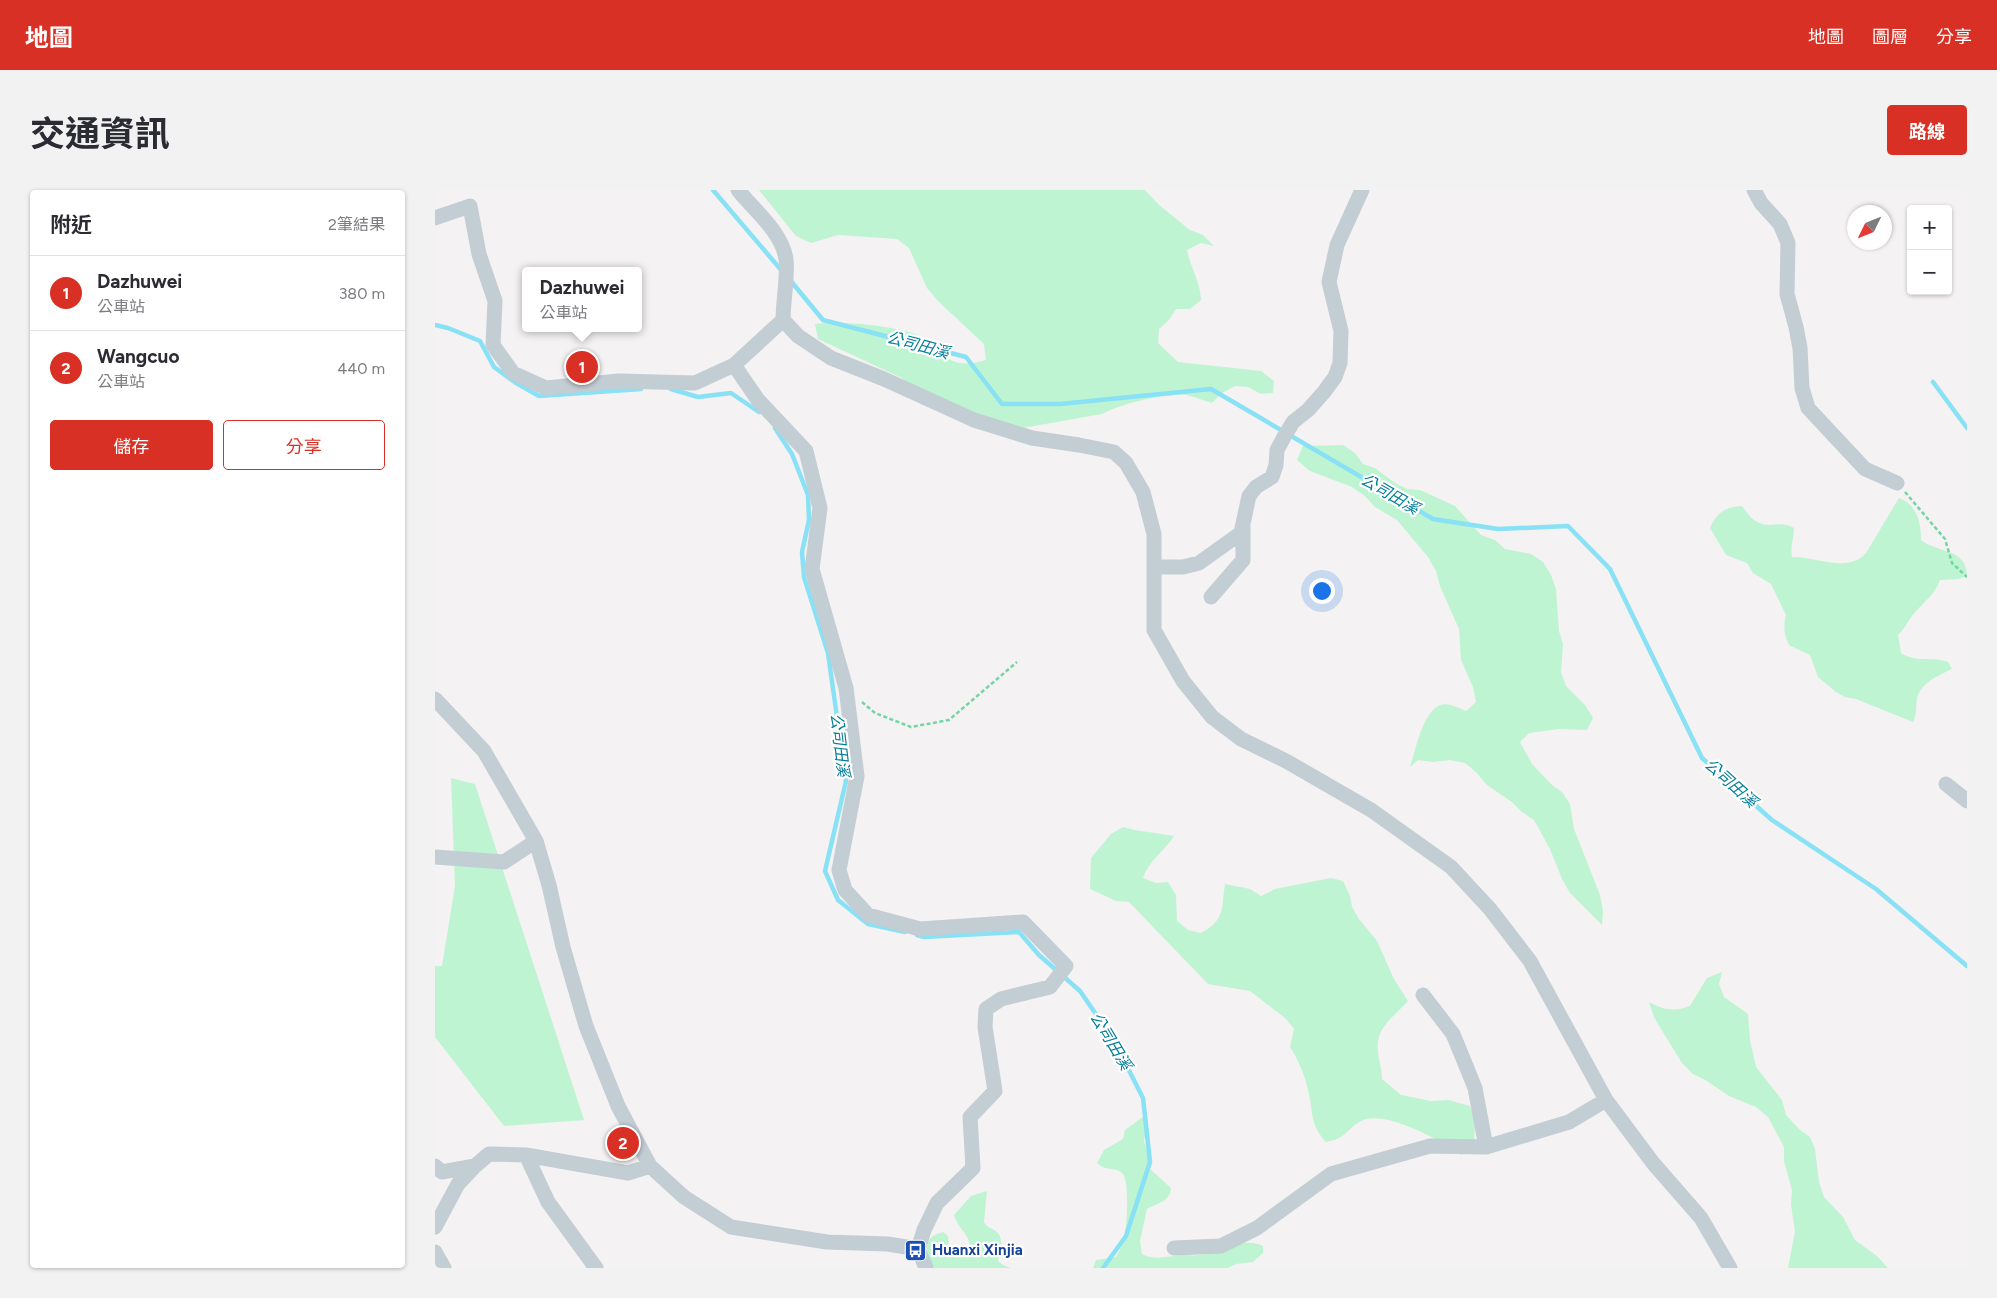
<!DOCTYPE html>
<html lang="zh-TW">
<meta charset="utf-8">
<style>
:root{--surface:#fff;--page:#f2f2f3;--text:#2b2b33;--muted:#7c7c81;--line:#e1e1e2;--accent:#d93025}
body{margin:0;font-family:Figtree,"Noto Sans TC",sans-serif;background:var(--page);color:var(--text)}
.controls{position:absolute;right:15px;top:15px;display:grid;overflow:hidden;border-radius:5px;box-shadow:0 1px 4px #0004}
.controls button{width:45px;height:45px;display:grid;place-items:center;padding:0;border:0;border-bottom:1px solid var(--line);background:var(--surface);color:var(--text);font:25px sans-serif}
.compass{position:absolute;left:1412px;top:15px;width:45px;height:45px;border-radius:50%;background:var(--surface);box-shadow:0 1px 4px #0004;rotate:227deg}
.you{position:absolute;left:886px;top:400px;width:18px;height:18px;margin:-12px;border:4px solid #fff;border-radius:50%;background:#1a73e8;box-shadow:0 0 0 8px #1a73e833}
.badge{display:grid;place-items:center;width:32px;height:32px;border-radius:50%;background:var(--accent);color:#fff;font-size:16px;font-weight:700}
.pin{position:absolute;translate:-50% -50%;border:2px solid #fff;box-shadow:0 1px 5px #0006}
.popup{position:absolute;left:87px;top:77px;width:120px;height:65px;box-sizing:border-box;display:grid;place-content:center;border-radius:5px;background:var(--surface);filter:drop-shadow(0 1px 4px #0005);font-size:16px;white-space:nowrap;color:var(--muted)}
.popup b{font-size:19px;color:var(--text)}
.popup::after{content:'';position:absolute;left:50%;top:100%;margin-left:-10px;border:10px solid transparent;border-top-color:var(--surface)}
.list{margin:0;padding:0;list-style:none}
h2{display:flex;justify-content:space-between;align-items:center;height:65px;margin:0;padding:0 20px;font-size:21px}
h2 small{font-size:16px;font-weight:400;color:var(--muted)}
.list li{display:grid;grid-template-columns:32px 1fr auto;gap:15px;align-items:center;box-sizing:border-box;height:75px;padding:0 20px;border-top:1px solid var(--line)}
.list b{display:block;font-size:19px;white-space:nowrap}
.list p{margin:0;font-size:16px;white-space:nowrap;color:var(--muted)}
.list em{font-size:16px;font-style:normal;color:var(--muted)}
.actions{display:flex;gap:10px;padding:15px 20px}
.actions a{flex:1;padding:11px 0;border:1px solid var(--accent);border-radius:5px;text-align:center;font-size:18px;color:var(--accent)}
.actions .main{background:var(--accent);color:#fff}
.map{position:relative;flex:none;width:1532px;height:1078px;overflow:hidden;border-radius:5px}
header{display:flex;align-items:center;gap:30px;box-sizing:border-box;height:70px;padding:0 25px;background:var(--accent);color:#fff}
header strong{font-size:24px}
nav{display:flex;gap:28px;margin-inline-start:auto;font-size:18px}
.intro{display:flex;align-items:center;justify-content:space-between;box-sizing:border-box;height:120px;padding:0 30px}
h1{margin:0;font-size:35px}
.button{padding:12px 22px;border-radius:5px;background:var(--accent);color:#fff;font-size:18px;font-weight:700}
main{display:flex;gap:30px;padding:0 30px}
aside{flex:1;background:var(--surface);border-radius:5px;box-shadow:0 1px 4px #0004}
.map>svg:first-child{display:block}
.green{fill:#bef4d2}
.lines{fill:none;stroke-linecap:round;stroke-linejoin:round}
.stream{stroke:#88e1f4;stroke-width:4.5}
.path{stroke:#73d6a2;stroke-width:2.5;stroke-dasharray:4 2.5;stroke-linecap:butt}
.minor{stroke:#c2cdd4;stroke-width:15}
.labels{text-anchor:middle;dominant-baseline:central;stroke-width:4.5;stroke-linejoin:round;paint-order:stroke}
.transit-label{font-size:15px;font-weight:bold;fill:#164399;stroke:#fff;text-anchor:start}
.water-label{font-size:16px;font-style:italic;fill:#037f9a;stroke:#fff}
</style>
<header>
<strong>地圖</strong>
<nav><a>地圖</a><a>圖層</a><a>分享</a></nav>
</header>
<div class="intro"><h1>交通資訊</h1><a class="button">路線</a></div>
<main>
<aside>
<h2>附近<small>2筆結果</small></h2>
<ul class="list">
<li><span class="badge">1</span><div><b>Dazhuwei</b><p>公車站</p></div><em>380 m</em></li>
<li><span class="badge">2</span><div><b>Wangcuo</b><p>公車站</p></div><em>440 m</em></li>
</ul>
<div class="actions"><a class="main">儲存</a><a>分享</a></div>
</aside>
<div class="map">
<svg width="1532" height="1078" viewBox="0 0 1532 1078">
<rect width="100%" height="100%" fill="#f4f2f2"/>
<path class="green" d="M 324,0 L 710,0 L 724,15 L 755,40 L 768,45 L 779,56 L 766,53 L 752,60 C 756,79 765,91 766,110 L 755,119 L 741,119 L 734,130 L 724,139 L 723,153 L 743,172 L 826,181 L 839,191 L 838,203 L 826,204 L 813,197 L 800,196 L 787,203 L 777,213 C 769,211 759,206 751,205 C 730,203 685,214 667,224 L 582,239 L 571,237 L 474,194 L 467,188 L 383,149 L 380,134 C 402,130 460,136 480,144 C 511,157 508,183 551,170 L 549,154 L 503,111 L 492,98 L 474,58 L 462,49 L 403,45 L 376,53 L 361,46 Z
M 908,255 L 920,263 L 928,274 L 940,278 L 960,293 L 972,299 L 985,300 L 1020,316 L 1046,345 L 1060,350 L 1070,359 L 1096,364 L 1108,372 L 1116,385 L 1121,399 L 1124,441 L 1128,454 L 1126,482 L 1131,496 L 1150,515 L 1158,528 L 1152,540 L 1124,539 L 1094,543 L 1085,552 L 1097,574 L 1117,595 L 1127,602 L 1135,614 L 1139,639 L 1165,705 L 1168,721 L 1167,735 L 1135,703 L 1127,689 L 1115,659 L 1099,630 L 1087,622 L 1077,612 L 1052,595 L 1042,583 L 1030,573 L 1015,570 L 998,572 L 983,570 L 975,577 C 981,560 987,523 1005,515 C 1013,512 1024,518 1031,521 L 1041,512 L 1038,497 L 1026,470 L 1024,439 L 1005,396 L 1001,381 L 993,367 L 962,330 L 940,317 L 930,306 L 917,297 L 875,281 L 862,270 L 868,256 Z
M 1464,308 C 1482,315 1486,332 1486,350 C 1504,364 1532,358 1532,386 L 1523,389 L 1505,390 C 1498,408 1486,413 1475,429 C 1471,435 1468,440 1463,445 L 1466,463 C 1481,473 1496,466 1513,472 L 1517,479 C 1504,485 1485,493 1482,509 C 1480,520 1483,520 1478,532 L 1421,509 L 1410,507 L 1401,502 L 1383,487 L 1375,465 L 1354,455 C 1349,444 1348,437 1351,425 L 1336,394 L 1318,383 L 1312,373 L 1291,365 L 1275,338 C 1281,323 1290,317 1307,316 C 1311,321 1315,328 1321,331 C 1334,340 1344,329 1359,338 C 1359,350 1355,354 1357,367 C 1380,366 1413,384 1431,363 Z
M 16,588 L 40,594 L 149,930 L 69,936 L 0,847 L 0,776 L 7,776 L 20,696 Z
M 688,637 L 700,640 L 739,646 C 728,663 715,669 708,688 L 721,693 L 733,692 L 741,705 L 742,731 L 753,740 L 766,743 C 791,729 786,719 790,694 L 815,699 L 826,706 L 840,699 L 896,688 L 908,691 L 915,706 L 917,717 L 924,729 L 942,751 L 959,789 L 973,811 C 958,828 940,837 943,862 C 944,872 947,879 947,889 L 966,905 L 996,911 L 1013,910 L 1035,916 L 1040,930 L 1039,959 L 1026,965 C 1006,951 950,919 926,931 C 910,940 911,949 891,952 C 877,937 878,927 875,909 C 872,891 865,872 855,857 L 859,839 L 850,828 L 815,801 L 773,794 L 694,712 L 681,711 L 655,699 L 656,668 L 676,644 Z
M 1287,782 L 1284,794 L 1289,807 L 1313,824 L 1315,850 L 1321,877 L 1347,910 L 1351,925 L 1364,939 L 1375,947 L 1380,959 L 1384,992 L 1389,1007 L 1408,1027 L 1420,1050 L 1442,1066 L 1453,1078 L 1353,1078 L 1360,1042 L 1356,1014 L 1357,1000 L 1349,971 L 1349,957 L 1333,927 L 1321,917 L 1294,906 L 1272,891 L 1258,884 L 1247,873 L 1226,839 L 1219,827 L 1214,812 C 1229,820 1239,822 1255,816 L 1272,788 Z
M 709,926 L 712,932 L 709,952 L 713,963 L 713,977 L 736,998 C 735,1012 722,1013 712,1019 L 705,1051 L 707,1064 C 720,1071 734,1066 748,1065 C 754,1065 759,1066 764,1065 C 784,1063 808,1046 828,1056 L 828,1063 L 818,1072 L 801,1074 L 793,1078 L 658,1078 L 661,1070 L 681,1067 C 684,1061 688,1055 689,1048 C 692,1037 695,989 687,983 C 679,976 672,982 662,973 L 669,960 L 688,949 L 690,940 Z
M 552,1001 L 549,1032 C 552,1037 554,1037 559,1040 C 571,1047 565,1061 563,1071 L 568,1075 L 576,1078 L 496,1078 C 490,1061 486,1048 508,1042 L 513,1046 L 514,1061 L 520,1065 L 533,1066 C 540,1046 524,1042 519,1025 L 536,1006 Z"/>
<g class="lines">
<path class="stream" d="M 278,0 L 347,81
M 355,90 L 388,130 L 531,167 L 567,214 L 625,214 L 776,199 L 998,329 L 1063,339 L 1133,336 L 1175,379 L 1267,568 L 1337,630 L 1441,699 L 1532,776
M 0,135 L 13,138 L 45,151 L 59,177 L 81,193 L 104,206 L 206,199
M 1498,192 L 1532,238
M 236,199 L 263,207 L 296,203 L 324,222
M 340,238 L 357,264 L 373,305 L 374,330 L 367,362 L 369,387 L 393,463 L 411,591 L 390,681 L 403,710 L 433,734 L 470,742
M 482,745 L 489,747 L 584,742 L 604,765 L 645,801 L 678,849 L 708,908 L 715,972 L 691,1046 L 668,1078"/>
<path class="path" d="M 1470,302 L 1510,349 L 1517,373 L 1532,387
M 427,512 L 440,523 L 476,537 L 514,530 L 582,472"/>
<path class="minor" d="M 303,0 C 319,20 347,42 351,69 C 353,87 348,111 348,130 L 363,146 L 396,168 L 449,189 L 539,230 L 597,248 L 644,255 L 679,262 L 691,273 L 708,302 L 719,344 L 719,440 L 748,491 L 777,527 L 806,549 L 851,571 L 936,620 L 1016,677 L 1055,719 L 1095,771 L 1171,910 L 1218,973 L 1266,1028 L 1295,1078
M 1319,0 L 1326,13 L 1345,34 L 1353,53 L 1352,104 L 1361,137 L 1365,158 L 1367,198 L 1373,218 L 1430,279 L 1462,293
M 0,28 L 35,16 L 44,64 L 60,111 L 58,155 L 78,183 L 111,198 L 184,191 L 260,193 L 299,175 L 348,130
M 299,175 L 323,210 L 371,261 L 385,318 L 377,379 L 411,498 L 422,586 L 404,680 L 410,700 L 433,725 L 485,739 L 588,732 L 631,776 L 615,797 L 566,809 L 551,819 L 550,837 L 560,901 L 535,927 L 538,978 L 502,1013 L 489,1040 L 483,1059
M 720,377 L 748,377 L 764,373 L 806,343 L 814,306 L 821,297 L 837,287 L 841,275 L 842,260 L 849,247 L 858,232 L 873,220 L 889,202 L 900,187 L 905,173 L 906,141 L 894,92 L 902,55 L 927,0
M 776,407 L 808,370 L 808,336
M 0,509 L 49,561 L 101,651 L 114,695 L 128,757 L 151,836 L 183,916 L 215,976 L 193,983 L 91,965 L 54,964 L 40,976 L 23,994 L 0,1037
M 1511,594 L 1532,611
M 0,667 L 69,672 L 101,651
M 988,805 L 1018,844 L 1040,898 L 1051,957
M 91,965 L 113,1012 L 161,1078
M 0,976 L 7,982 L 40,976
M 215,976 L 249,1007 L 296,1037 L 392,1052 L 453,1054 L 483,1059 L 491,1078
M 739,1058 L 786,1056 L 822,1038 L 896,984 L 995,956 L 1051,957 L 1134,932 L 1171,910
M 0,1062 L 9,1078"/>
</g>
<defs>
<symbol id="bus-square" viewBox="-11 -11 22 22"><rect x="-9" y="-9" width="18" height="18" rx="4" fill="#1a4fb4" stroke="#fff"/><path d="M-5-6H5V4H4V6H2V4H-2V6H-4V4H-5ZM-3.5-4V0h7V-4ZM-3.5 1.2v1.5H-2V1.2ZM2 1.2v1.5H3.5V1.2Z" fill="#fff"/></symbol>
</defs>
<g fill-rule="evenodd">
<use href="#bus-square" x="468" y="1048" width="25" height="25"/>
</g>
<g class="labels">
<g class="transit-label">
<text x="497" y="1060">Huanxi Xinjia</text>
</g>
<g class="water-label">
<text transform="translate(483 155) rotate(15)">公司田溪</text>
<text transform="translate(955 304) rotate(30)">公司田溪</text>
<text transform="translate(405 555) rotate(83)">公司田溪</text>
<text transform="translate(1296 593) rotate(42)">公司田溪</text>
<text transform="translate(676 851) rotate(59)">公司田溪</text>
</g>
</g>
</svg>
<div class="controls">
<button>+</button>
<button>−</button>
</div>
<svg class="compass" viewBox="-18 -18 36 36"><path d="M0-13l5 13h-10z" fill="#e53935"/><path d="M0 13l5-13h-10z" fill="#7c7c81"/></svg>
<div class="you"></div>
<div class="pin badge" style="left:147px;top:177px">1</div>
<div class="popup"><b>Dazhuwei</b>公車站</div>
<div class="pin badge" style="left:188px;top:953px">2</div>
</div>
</main>
